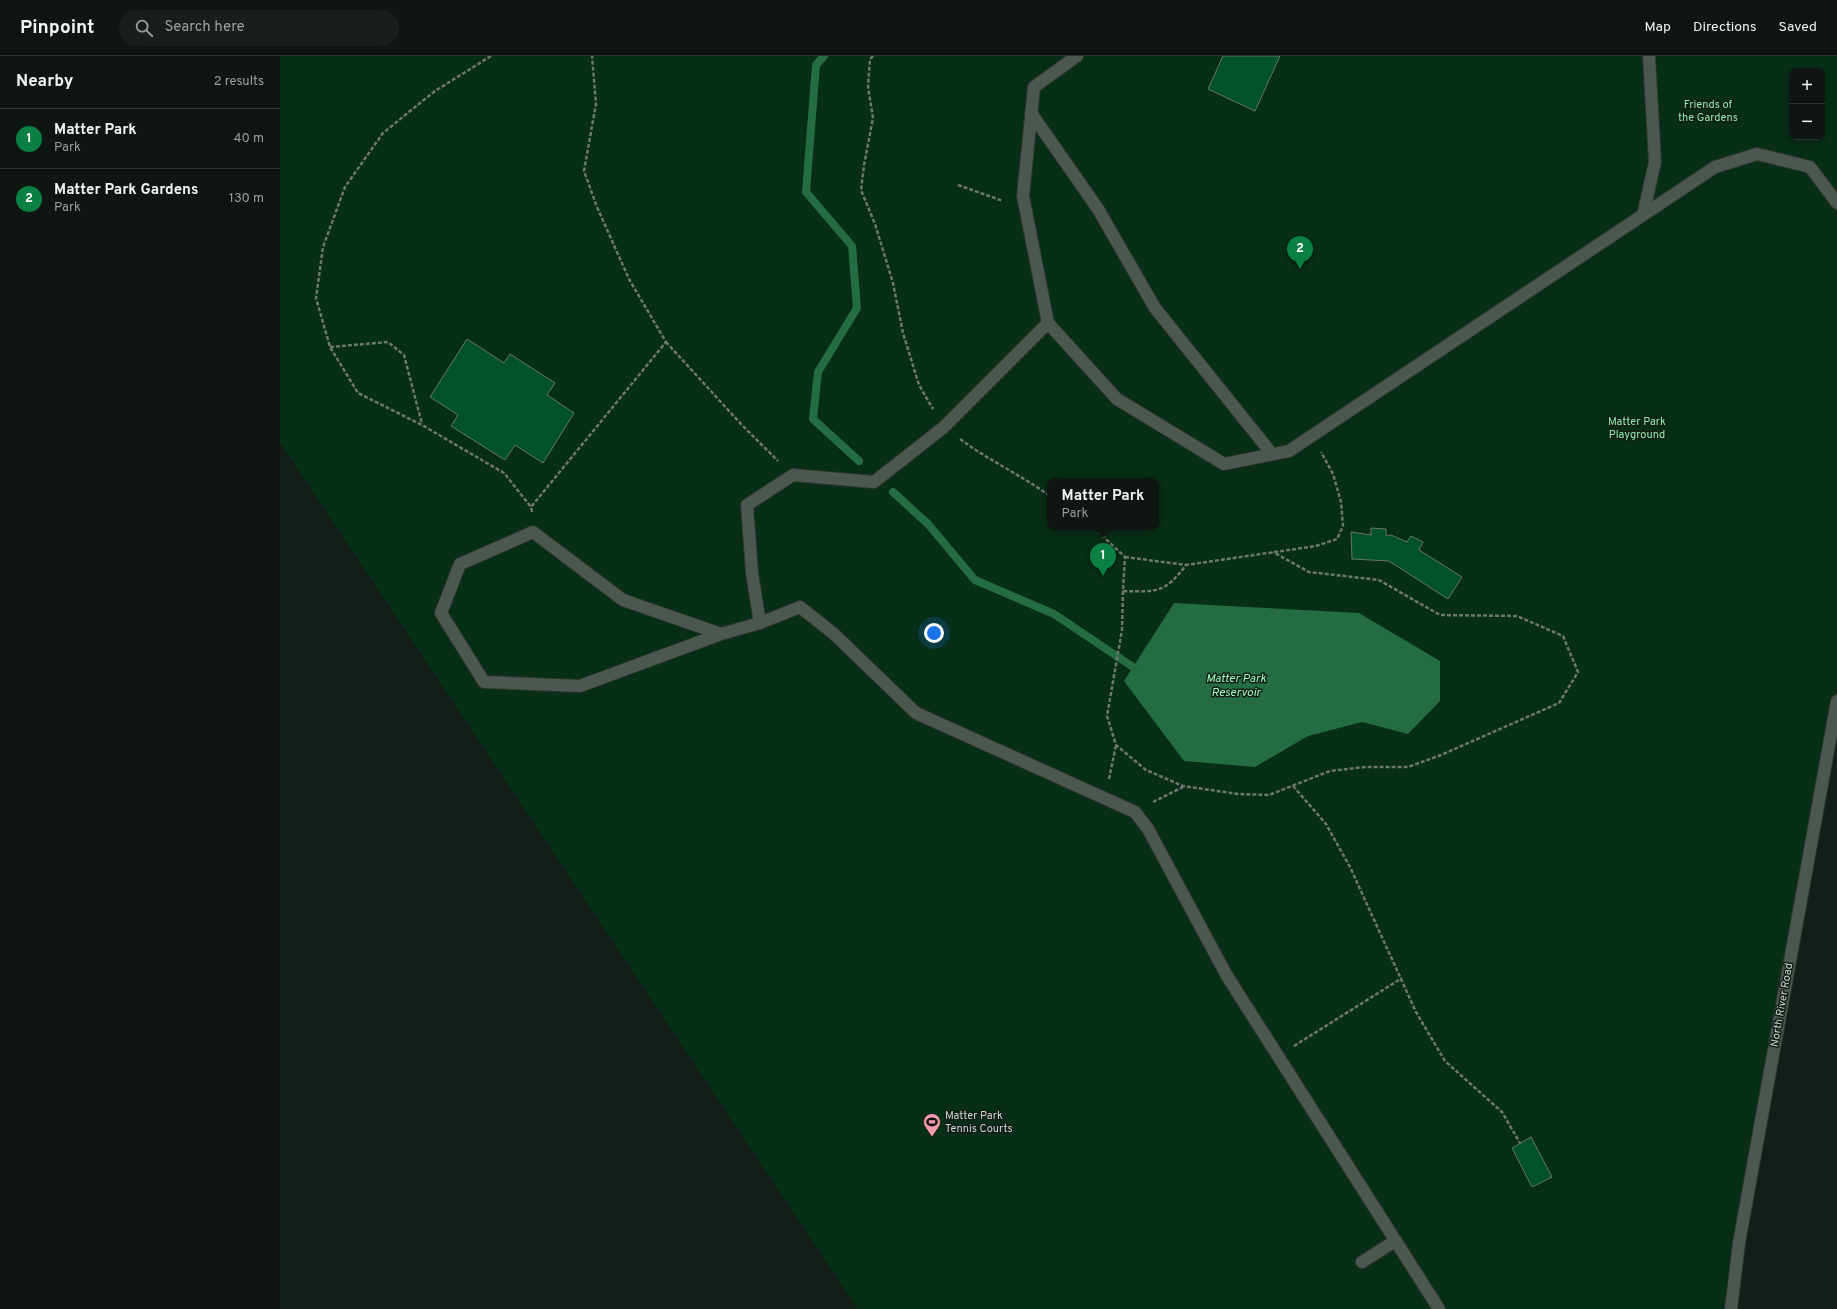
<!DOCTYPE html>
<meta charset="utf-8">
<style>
:root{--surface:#0f1611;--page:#181f1a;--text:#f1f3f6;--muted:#9b9f9f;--line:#2f3531;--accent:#0b8043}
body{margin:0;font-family:Overpass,sans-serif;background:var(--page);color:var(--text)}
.controls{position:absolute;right:12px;top:12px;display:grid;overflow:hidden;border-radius:8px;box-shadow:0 2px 6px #0003}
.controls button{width:36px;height:36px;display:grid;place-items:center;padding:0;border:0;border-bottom:1px solid var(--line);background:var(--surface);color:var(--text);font:20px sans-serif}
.you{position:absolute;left:654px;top:577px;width:14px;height:14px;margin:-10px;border:3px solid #fff;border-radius:50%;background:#1a73e8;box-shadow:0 0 0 6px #1a73e833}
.badge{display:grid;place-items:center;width:26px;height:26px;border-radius:50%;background:var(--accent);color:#fff;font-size:13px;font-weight:700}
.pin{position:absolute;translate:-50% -33px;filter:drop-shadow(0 1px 2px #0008)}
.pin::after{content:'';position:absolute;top:21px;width:14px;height:12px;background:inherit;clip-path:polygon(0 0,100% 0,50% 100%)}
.popup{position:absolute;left:767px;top:422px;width:112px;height:52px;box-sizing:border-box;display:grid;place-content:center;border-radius:8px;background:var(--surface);filter:drop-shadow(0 1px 3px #0005);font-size:13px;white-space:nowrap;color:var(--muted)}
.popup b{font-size:15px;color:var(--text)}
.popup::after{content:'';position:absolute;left:50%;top:100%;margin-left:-8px;border:8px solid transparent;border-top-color:var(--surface)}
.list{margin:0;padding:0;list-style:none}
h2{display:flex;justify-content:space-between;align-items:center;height:52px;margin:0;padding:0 16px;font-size:17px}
h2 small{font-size:13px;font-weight:400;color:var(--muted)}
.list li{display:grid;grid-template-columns:26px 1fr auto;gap:12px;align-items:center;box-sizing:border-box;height:60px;padding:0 16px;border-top:1px solid var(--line)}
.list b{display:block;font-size:15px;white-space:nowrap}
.list p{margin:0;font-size:13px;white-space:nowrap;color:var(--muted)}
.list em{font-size:13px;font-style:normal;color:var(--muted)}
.icon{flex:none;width:22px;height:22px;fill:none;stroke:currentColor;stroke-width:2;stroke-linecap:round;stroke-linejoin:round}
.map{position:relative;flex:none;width:1557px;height:1253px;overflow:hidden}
header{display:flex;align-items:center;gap:24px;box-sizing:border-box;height:56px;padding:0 20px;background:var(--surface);border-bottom:1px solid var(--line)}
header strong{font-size:19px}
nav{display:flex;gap:22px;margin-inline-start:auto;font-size:14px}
.search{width:280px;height:36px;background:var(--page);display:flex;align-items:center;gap:10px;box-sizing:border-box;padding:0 14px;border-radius:22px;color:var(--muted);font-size:15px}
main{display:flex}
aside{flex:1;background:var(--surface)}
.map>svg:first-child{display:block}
.green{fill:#072e17;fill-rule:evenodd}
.water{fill:#246c41}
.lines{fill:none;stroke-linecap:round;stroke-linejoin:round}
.stream{stroke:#246c41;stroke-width:8}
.building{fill:#005229;stroke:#6a756c}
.lane-casing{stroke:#2f3531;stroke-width:14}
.street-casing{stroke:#2f3531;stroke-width:14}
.path{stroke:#6e7671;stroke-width:2.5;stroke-dasharray:4 2;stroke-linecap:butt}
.lane{stroke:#4c574f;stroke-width:12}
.street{stroke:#4c574f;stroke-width:12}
.labels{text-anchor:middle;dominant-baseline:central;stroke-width:3;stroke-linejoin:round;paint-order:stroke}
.park-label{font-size:11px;fill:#8cedac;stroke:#141d17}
.street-label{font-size:11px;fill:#ced4cf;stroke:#141d17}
.poi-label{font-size:11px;fill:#ced4cf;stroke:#141d17;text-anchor:start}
.water-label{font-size:12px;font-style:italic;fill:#9dfebc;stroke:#141d17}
</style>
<header>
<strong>Pinpoint</strong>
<div class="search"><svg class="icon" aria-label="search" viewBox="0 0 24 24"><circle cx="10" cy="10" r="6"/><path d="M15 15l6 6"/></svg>Search here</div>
<nav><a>Map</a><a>Directions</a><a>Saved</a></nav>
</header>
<main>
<aside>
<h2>Nearby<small>2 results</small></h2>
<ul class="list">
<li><span class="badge">1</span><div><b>Matter Park</b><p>Park</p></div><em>40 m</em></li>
<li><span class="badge">2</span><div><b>Matter Park Gardens</b><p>Park</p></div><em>130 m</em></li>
</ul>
</aside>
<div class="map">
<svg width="1557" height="1253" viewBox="0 0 1557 1253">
<rect width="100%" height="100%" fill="#141d17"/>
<path class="green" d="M 0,0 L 1557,0 L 1557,652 L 1451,1253 L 577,1253 L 0,387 ZM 1512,15 L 1542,15 L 1542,81 L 1512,81 ZM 770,425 L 876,425 L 876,471 L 770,471 Z"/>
<path class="water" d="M 894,547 L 1079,557 L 1160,605 L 1160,645 L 1128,678 L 1082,666 L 1028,680 L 975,711 L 904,705 L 844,625 Z"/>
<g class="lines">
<path class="stream" d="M 544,0 L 536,9 L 526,136 L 572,190 L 577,252 L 538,316 L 533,363 L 579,405
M 613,436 L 648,468 L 695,524 L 774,558 L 853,611"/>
</g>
<path class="building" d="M 943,0 L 1000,0 L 975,55 L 928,33 Z
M 187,283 L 224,307 L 230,298 L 275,327 L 267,339 L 294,357 L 263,407 L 235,389 L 225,404 L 171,370 L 178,359 L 150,341 Z
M 1091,472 L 1106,473 L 1106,480 L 1111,479 L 1127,486 L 1131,480 L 1143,486 L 1139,494 L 1182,521 L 1168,543 L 1109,505 L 1072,503 L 1071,476 L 1091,479 Z
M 1251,1081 L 1272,1121 L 1252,1131 L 1232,1092 Z"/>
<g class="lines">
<defs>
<path id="lane" d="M 751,57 L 818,153 L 875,252 L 992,398
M 480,567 L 472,517 L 467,449 L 513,419 L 594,426 L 664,371 L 768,267"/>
<path id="street" d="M 797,0 L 754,31 L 743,140 L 768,267 L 837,343 L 944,408 L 1009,395 L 1435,111 L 1477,98 L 1530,111 L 1557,147
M 1363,159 L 1375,106 L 1369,0
M 441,578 L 343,544 L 253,476 L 180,508 L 161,557 L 204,626 L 300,630 L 441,578 L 480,567 L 520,551 L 554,578 L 636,657 L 855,756 L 868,773 L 947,920 L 1159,1253
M 1082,1206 L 1115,1185
M 1451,1253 L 1459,1187 L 1557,645"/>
</defs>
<use href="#lane" class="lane-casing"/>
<use href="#street" class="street-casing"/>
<path class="path" d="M 211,0 L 155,35 L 103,77 L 65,131 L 43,191 L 36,242 L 50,291 L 78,337 L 142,369 L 224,417 L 251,451
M 593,0 L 590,3 L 588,31 L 593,62 L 584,109 L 581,134 L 595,168 L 613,227 L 623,277 L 639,329 L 653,353
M 678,129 L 723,145
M 386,286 L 461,368 L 498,405
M 50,291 L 108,286 L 124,299 L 142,368
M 680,383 C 708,404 741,419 770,440
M 252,456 L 251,451 L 386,286 L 349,223 L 317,151 L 304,115 L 316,48 L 312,0
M 813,471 L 845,501 L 843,535 C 877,536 885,537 906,509 L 1036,490 L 1057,483 L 1063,470 L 1061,446 L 1053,418 L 1041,396
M 845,501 L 906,509
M 843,535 L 842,574 L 827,660 L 836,689 L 866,714 L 903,730 L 958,738 L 989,739 L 1050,715 L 1085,711 L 1128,711 L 1161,699 L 1279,647 L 1298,616 L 1283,580 L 1237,560 L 1160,559 L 1099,524 L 1029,516 L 993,496
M 829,723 L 836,689
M 1013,730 L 1046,768 L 1070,811 L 1136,956 L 1165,1005 L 1222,1056 L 1240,1087
M 873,746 L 903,731
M 1014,990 L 1122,922"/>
<use href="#lane" class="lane"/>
<use href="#street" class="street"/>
</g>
<defs>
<symbol id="stadium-pin" viewBox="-11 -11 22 30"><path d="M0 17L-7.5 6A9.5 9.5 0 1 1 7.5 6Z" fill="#f29ab0" stroke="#141d17"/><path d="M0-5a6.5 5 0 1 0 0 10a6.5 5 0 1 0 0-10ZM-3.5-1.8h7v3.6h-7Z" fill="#111"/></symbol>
</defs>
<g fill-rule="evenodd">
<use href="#stadium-pin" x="642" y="1056" width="20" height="27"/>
</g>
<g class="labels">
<g class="park-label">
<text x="1428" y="49">Friends of<tspan x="1428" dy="13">the Gardens</tspan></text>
<text x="1357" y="366">Matter Park<tspan x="1357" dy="13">Playground</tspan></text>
</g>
<g class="street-label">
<text transform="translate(1502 949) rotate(-80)">North River Road</text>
</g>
<g class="poi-label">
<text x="665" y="1060">Matter Park<tspan x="665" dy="13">Tennis Courts</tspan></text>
</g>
<g class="water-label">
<text x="956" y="623">Matter Park<tspan x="956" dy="14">Reservoir</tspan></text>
</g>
</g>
</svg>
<div class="controls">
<button>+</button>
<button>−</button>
</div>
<div class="you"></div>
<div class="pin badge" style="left:823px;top:520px">1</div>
<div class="popup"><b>Matter Park</b>Park</div>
<div class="pin badge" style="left:1020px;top:213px">2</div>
</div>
</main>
